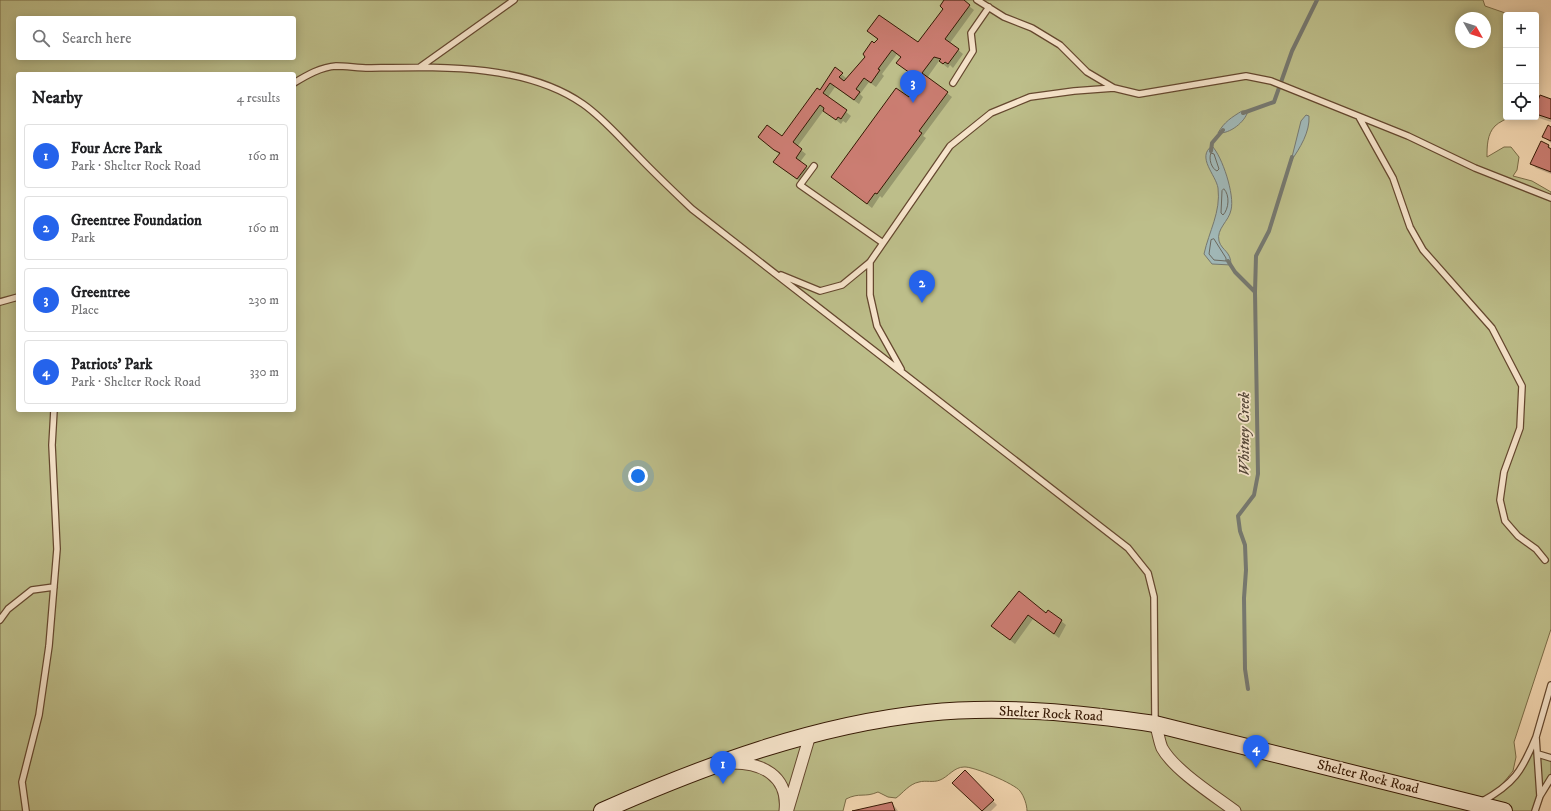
<!DOCTYPE html>
<meta charset="utf-8">
<style>
:root{--surface:#fff;--page:#f6f6f6;--text:#202124;--muted:#757577;--line:#e0e0e0;--accent:#2563eb}
body{margin:0;font-family:"IM FELL DW Pica",serif;background:var(--page);color:var(--text)}
.controls{position:absolute;right:12px;top:12px;display:grid;overflow:hidden;border-radius:4px;box-shadow:0 2px 10px #0003}
.controls button{width:36px;height:36px;display:grid;place-items:center;padding:0;border:0;border-bottom:1px solid var(--line);background:var(--surface);color:var(--text);font:20px sans-serif}
.compass{position:absolute;left:1455px;top:12px;width:36px;height:36px;border-radius:50%;background:var(--surface);box-shadow:0 2px 10px #0003;rotate:129deg}
.you{position:absolute;left:638px;top:476px;width:14px;height:14px;margin:-10px;border:3px solid #fff;border-radius:50%;background:#1a73e8;box-shadow:0 0 0 6px #1a73e833}
.badge{display:grid;place-items:center;width:26px;height:26px;border-radius:50%;background:var(--accent);color:#fff;font-size:13px;font-weight:700}
.pin{position:absolute;translate:-50% -33px;filter:drop-shadow(0 1px 2px #0008)}
.pin::after{content:'';position:absolute;top:21px;width:14px;height:12px;background:inherit;clip-path:polygon(0 0,100% 0,50% 100%)}
.list{margin:0;padding:0;list-style:none}
h2{display:flex;justify-content:space-between;align-items:center;height:52px;margin:0;padding:0 16px;font-size:17px}
h2 small{font-size:13px;font-weight:400;color:var(--muted)}
.list li{display:grid;grid-template-columns:26px 1fr auto;gap:12px;align-items:center;box-sizing:border-box;height:64px;margin:0 8px 8px;padding:0 8px;border:1px solid var(--line);border-radius:4px}
.list b{display:block;font-size:15px;white-space:nowrap}
.list p{margin:0;font-size:13px;white-space:nowrap;color:var(--muted)}
.list em{font-size:13px;font-style:normal;color:var(--muted)}
.icon{flex:none;width:22px;height:22px;fill:none;stroke:currentColor;stroke-width:2;stroke-linecap:round;stroke-linejoin:round}
.map{position:relative;flex:none;width:1551px;height:811px;overflow:hidden}
.search{position:absolute;background:var(--surface);box-shadow:0 2px 10px #0003;left:16px;top:16px;width:280px;height:44px;display:flex;align-items:center;gap:10px;box-sizing:border-box;padding:0 14px;border-radius:4px;color:var(--muted);font-size:15px}
.panel{position:absolute;background:var(--surface);box-shadow:0 2px 10px #0003;left:16px;top:72px;width:280px;height:340px;border-radius:4px}
.map>svg:first-child{display:block}
.green{fill:#bdbe8a;stroke:#7a6c47;fill-rule:evenodd}
.water{fill:#a0b7b6;stroke:#76786f}
.shadow{fill:#0003}
.lines{fill:none;stroke-linecap:round;stroke-linejoin:round}
.shore{stroke:#6b685d;stroke-width:1}
.stream{stroke:#76786f;stroke-width:4}
.building{fill:#cb7d72;stroke:#361904}
.lane-casing{stroke:#65482f;stroke-width:8}
.street-casing{stroke:#65482f;stroke-width:13}
.secondary-casing{stroke:#361904;stroke-width:18}
.lane{stroke:#f7e5cc;stroke-width:5.5}
.street{stroke:#f7e5cc;stroke-width:11}
.secondary{stroke:#f7e5cc;stroke-width:16}
.labels{text-anchor:middle;dominant-baseline:central;stroke-width:3.5;stroke-linejoin:round;paint-order:stroke}
.street-label{font-size:14px;fill:#361904;stroke:#f7e5cc}
.water-label{font-size:15px;font-style:italic;fill:#564839;stroke:#f7e5cc}
</style>
<div class="map">
<svg width="1551" height="811" viewBox="0 0 1551 811">
<rect width="100%" height="100%" fill="#f3d7b1"/>
<filter id="stains"><feTurbulence type="fractalNoise" baseFrequency=".005" numOctaves="4"/><feColorMatrix values="0 0 0 0 .2 0 0 0 0 .09 0 0 0 0 .02 0 0 0 .5 -.17"/></filter>
<radialGradient id="worn" r=".72"><stop offset=".6" stop-color="#630" stop-opacity="0"/><stop offset="1" stop-color="#630" stop-opacity=".3"/></radialGradient>
<path class="green" d="M 0,0 L 1483,0 L 1485,6 L 1511,15 L 1506,15 L 1506,117 L 1509,117 C 1505,120 1499,122 1495,126 C 1487,134 1487,147 1487,157 L 1504,147 L 1511,147 L 1519,157 L 1517,170 L 1513,176 L 1532,181 L 1551,192 L 1551,629 L 1514,742 L 1516,757 L 1513,771 L 1499,788 L 1510,782 L 1536,737 L 1538,754 L 1551,758 L 1551,778 L 1535,811 L 1027,811 C 1027,805 1024,796 1020,791 C 1015,784 973,766 964,767 C 954,767 948,777 940,780 C 933,783 926,780 919,782 C 909,784 903,793 896,798 L 888,797 L 878,792 C 864,798 860,792 846,799 L 843,811 L 0,811 ZM 18,18 L 294,18 L 294,58 L 18,58 ZM 1461,18 L 1485,18 L 1485,42 L 1461,42 ZM 18,74 L 294,74 L 294,410 L 18,410 Z"/>
<path class="water" d="M 1242,111 L 1248,111 C 1245,122 1230,134 1218,133 C 1224,122 1232,117 1242,111 Z
M 1306,115 L 1309,116 C 1310,132 1300,148 1291,161 L 1301,121 Z
M 1212,146 C 1222,156 1235,195 1231,210 C 1229,221 1216,229 1219,241 C 1222,251 1231,251 1231,265 L 1212,264 L 1204,254 C 1209,231 1221,212 1218,188 C 1216,175 1196,157 1212,146 Z"/>
<path class="shadow" d="M 946,0 L 961,0 L 974,10 L 950,43 L 963,54 L 953,68 L 950,65 L 948,68 L 939,61 L 927,78 L 952,97 L 923,136 L 926,138 L 882,198 L 880,196 L 872,208 L 832,177 L 909,99 L 919,86 L 915,82 L 917,78 L 902,67 L 902,58 L 897,54 L 882,74 L 884,76 L 876,87 L 869,82 L 860,94 L 863,97 L 859,104 L 835,87 L 828,97 L 851,116 L 846,123 L 843,121 L 841,124 L 824,110 L 797,147 L 806,154 L 800,162 L 811,171 L 802,183 L 779,166 L 780,155 L 764,141 L 782,137 L 821,92 L 835,68 L 847,79 L 878,40 L 869,31 L 918,44 L 944,9 Z
M 1551,100 L 1551,122 L 1539,118 L 1536,114 L 1536,109 Z
M 1551,128 L 1551,143 L 1544,137 Z
M 1548,145 L 1551,148 L 1551,174 L 1536,168 L 1532,164 Z
M 1019,592 L 1046,614 L 1061,621 L 1066,625 L 1059,638 L 1033,619 L 1015,644 L 992,626 Z
M 965,772 L 997,805 L 991,811 L 982,811 L 954,783 Z
M 892,803 L 898,811 L 857,811 Z"/>
<g class="lines">
<path class="shore" d="M 1211,153 L 1214,154 L 1219,169 L 1217,171 C 1212,169 1208,159 1211,153 Z
M 1224,189 C 1230,195 1229,209 1223,215 L 1221,213 L 1222,191 Z
M 1214,239 L 1226,258 L 1226,261 L 1214,260 L 1209,254 L 1211,240 Z"/>
<path class="stream" d="M 1243,113 L 1274,102 L 1292,51 L 1317,0
M 1211,151 L 1212,143 L 1223,130
M 1228,261 L 1235,272 L 1255,292 L 1258,474 L 1254,495 L 1238,516 L 1240,531 L 1245,545 L 1246,570 L 1244,598 L 1245,669 L 1248,689
M 1255,292 L 1256,256 L 1269,231 L 1292,157"/>
</g>
<path class="building" d="M 944,0 L 964,0 L 970,5 L 945,39 L 959,49 L 948,64 L 945,62 L 943,64 L 939,61 L 941,59 L 934,57 L 922,73 L 948,92 L 919,131 L 922,133 L 877,194 L 875,193 L 867,204 L 831,177 L 896,88 L 909,97 L 918,85 L 913,82 L 917,78 L 896,63 L 901,57 L 892,50 L 878,69 L 880,70 L 871,83 L 864,78 L 856,89 L 860,92 L 854,100 L 830,83 L 823,93 L 847,110 L 841,119 L 838,117 L 836,120 L 823,111 L 824,108 L 820,105 L 793,142 L 802,149 L 796,158 L 807,166 L 797,179 L 773,162 L 780,153 L 774,150 L 758,137 L 767,125 L 782,136 L 817,88 L 820,90 L 835,67 L 843,73 L 839,77 L 844,81 L 865,57 L 863,54 L 872,41 L 874,43 L 878,39 L 867,31 L 879,15 L 918,42 L 943,9 L 940,6 Z
M 1540,95 L 1551,99 L 1551,119 L 1536,114 L 1536,106 Z
M 1548,125 L 1551,127 L 1551,141 L 1542,137 Z
M 1541,141 L 1549,145 L 1548,147 L 1551,149 L 1551,172 L 1530,164 Z
M 1019,591 L 1046,613 L 1048,610 L 1062,620 L 1054,634 L 1028,615 L 1010,640 L 991,626 Z
M 965,770 L 994,800 L 982,811 L 952,783 Z
M 892,802 L 895,811 L 852,811 Z"/>
<g class="lines">
<defs>
<path id="lane" d="M 977,0 L 1004,17 L 1032,28 L 1060,45 L 1087,72 L 1114,88 L 1139,94 L 1246,76 L 1271,81 L 1408,136 L 1475,168 L 1551,198
M 420,67 L 514,0
M 294,83 C 307,75 321,67 336,66 C 347,66 358,68 369,68 C 438,67 524,63 583,104 C 603,118 619,137 636,154 C 654,173 673,191 692,209 L 1128,548 L 1148,573 L 1154,597 L 1155,723
M 953,83 L 973,51 L 971,33 L 989,7
M 1359,117 L 1393,178 L 1410,227 L 1423,250 L 1492,328 L 1522,386 L 1520,428 L 1504,472 L 1500,500 L 1505,521 L 1518,536 L 1536,549 L 1545,560
M 814,166 L 800,185 L 883,243
M 870,262 L 870,295 L 877,326 L 901,369
M 781,275 L 820,291 L 842,285 L 870,262 L 950,146 L 991,113 L 1030,97 L 1074,91 L 1114,88
M 0,302 L 18,297
M 0,620 L 8,609 L 32,590 L 54,587
M 1538,754 L 1551,758
M 1540,796 L 1536,737 L 1551,685
M 1481,802 C 1514,784 1522,771 1536,737
M 26,811 L 22,782 L 39,715 L 49,646 L 57,549 L 52,445 L 54,410
M 1535,811 L 1540,796 L 1551,778"/>
<path id="street" d="M 1155,724 C 1158,731 1159,741 1162,748 C 1174,770 1215,796 1235,811
M 730,763 C 762,762 789,776 785,811
M 788,809 L 810,735"/>
<path id="secondary" d="M 602,811 C 706,765 814,725 927,713 C 1002,705 1081,713 1155,724 L 1504,811"/>
</defs>
<use href="#lane" class="lane-casing"/>
<use href="#street" class="street-casing"/>
<use href="#secondary" class="secondary-casing"/>
<use href="#lane" class="lane"/>
<use href="#street" class="street"/>
<use href="#secondary" class="secondary"/>
</g>
<g class="labels">
<g class="street-label">
<text transform="translate(1051 714) rotate(3)">Shelter Rock Road</text>
<text transform="translate(1368 777) rotate(14)">Shelter Rock Road</text>
</g>
<g class="water-label">
<text transform="translate(1244 434) rotate(-90)">Whitney Creek</text>
</g>
</g>
<rect width="100%" height="100%" filter="url(#stains)"/>
<rect width="100%" height="100%" fill="url(#worn)"/>
</svg>
<div class="controls">
<button>+</button>
<button>−</button>
<button><svg class="icon" aria-label="locate" viewBox="0 0 24 24"><circle cx="12" cy="12" r="6"/><path d="M12 2v4M12 18v4M2 12h4M18 12h4"/></svg></button>
</div>
<svg class="compass" viewBox="-18 -18 36 36"><path d="M0-13l5 13h-10z" fill="#e53935"/><path d="M0 13l5-13h-10z" fill="#757577"/></svg>
<div class="you"></div>
<div class="pin badge" style="left:723px;top:784px">1</div>
<div class="pin badge" style="left:922px;top:303px">2</div>
<div class="pin badge" style="left:913px;top:103px">3</div>
<div class="pin badge" style="left:1256px;top:768px">4</div>
<div class="search"><svg class="icon" aria-label="search" viewBox="0 0 24 24"><circle cx="10" cy="10" r="6"/><path d="M15 15l6 6"/></svg>Search here</div>
<section class="panel">
<h2>Nearby<small>4 results</small></h2>
<ul class="list">
<li><span class="badge">1</span><div><b>Four Acre Park</b><p>Park · Shelter Rock Road</p></div><em>160 m</em></li>
<li><span class="badge">2</span><div><b>Greentree Foundation</b><p>Park</p></div><em>160 m</em></li>
<li><span class="badge">3</span><div><b>Greentree</b><p>Place</p></div><em>230 m</em></li>
<li><span class="badge">4</span><div><b>Patriots' Park</b><p>Park · Shelter Rock Road</p></div><em>330 m</em></li>
</ul>
</section>
</div>
